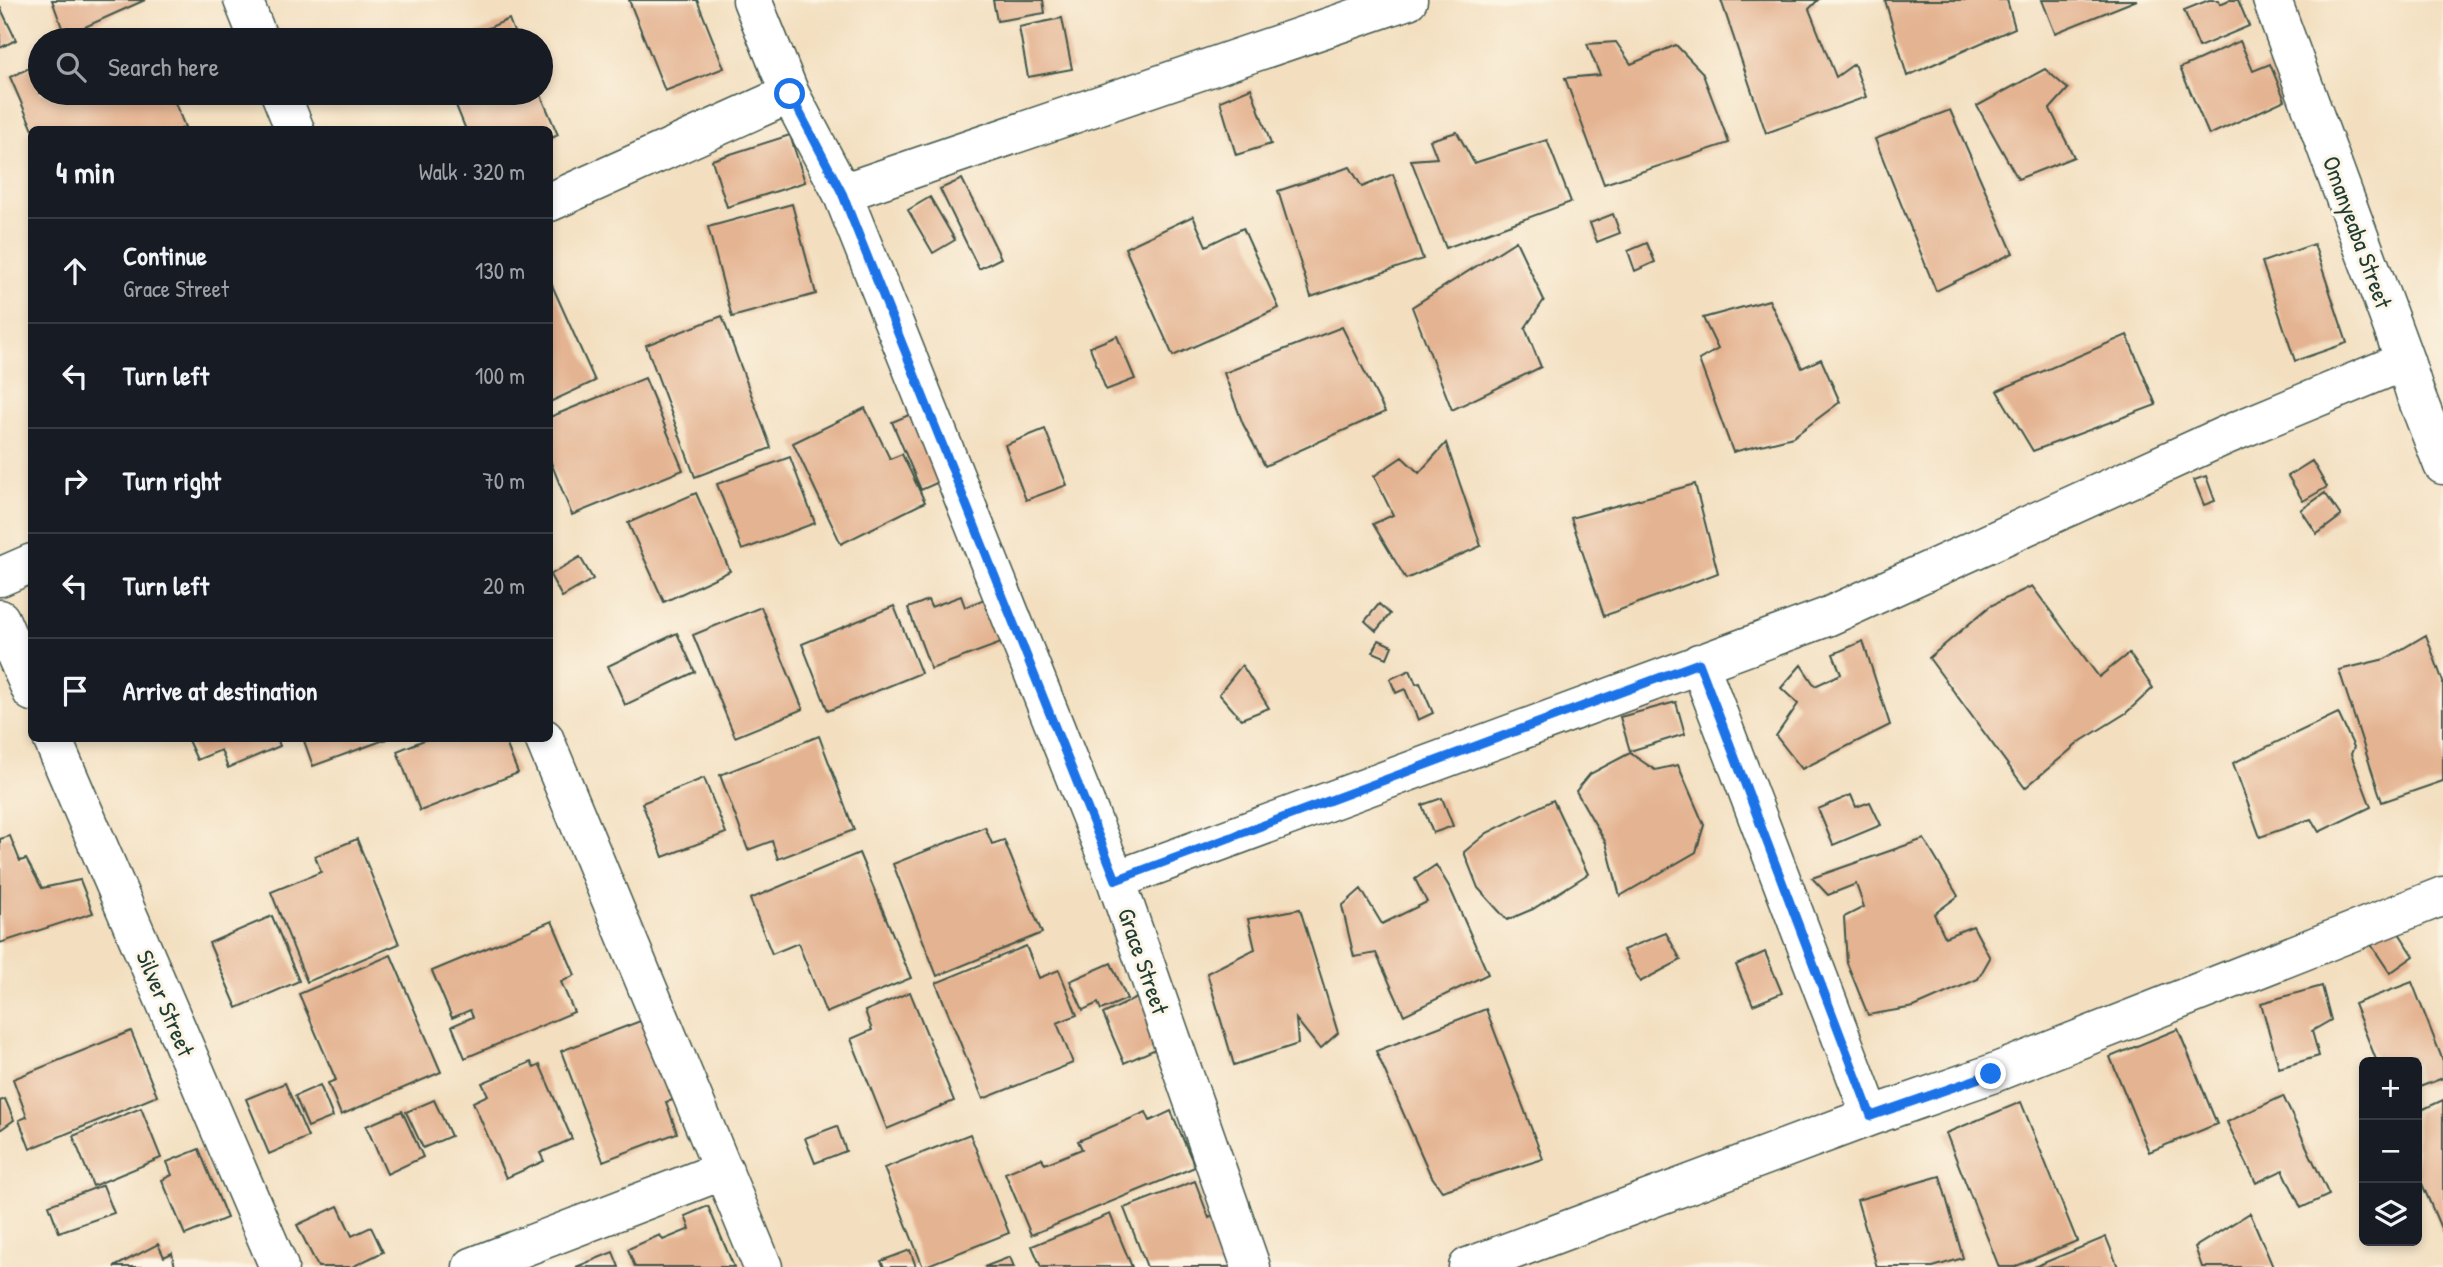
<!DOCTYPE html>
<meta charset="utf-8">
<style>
:root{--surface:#171b24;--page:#242831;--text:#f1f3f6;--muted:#9ea1a6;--line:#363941}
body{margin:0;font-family:"Patrick Hand",sans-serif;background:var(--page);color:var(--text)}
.controls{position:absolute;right:21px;bottom:21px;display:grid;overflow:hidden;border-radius:10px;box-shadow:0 4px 10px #0003}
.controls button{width:63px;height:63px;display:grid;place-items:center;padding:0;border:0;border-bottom:2px solid var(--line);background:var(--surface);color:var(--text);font:35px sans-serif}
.stop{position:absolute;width:21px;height:21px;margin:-16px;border:5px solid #1a73e8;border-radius:50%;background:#fff}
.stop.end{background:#1a73e8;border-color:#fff;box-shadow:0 2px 7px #0008}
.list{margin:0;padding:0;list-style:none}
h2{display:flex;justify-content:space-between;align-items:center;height:91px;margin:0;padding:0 28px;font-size:30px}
h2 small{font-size:23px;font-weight:400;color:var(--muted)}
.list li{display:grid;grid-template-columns:46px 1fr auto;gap:21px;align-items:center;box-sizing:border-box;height:105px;padding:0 28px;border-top:2px solid var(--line)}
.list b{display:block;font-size:26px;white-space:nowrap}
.list p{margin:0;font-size:23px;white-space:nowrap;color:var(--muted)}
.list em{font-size:23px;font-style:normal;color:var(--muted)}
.icon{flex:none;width:38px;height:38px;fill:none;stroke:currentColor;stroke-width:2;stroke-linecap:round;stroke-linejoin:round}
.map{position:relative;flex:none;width:2443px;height:1267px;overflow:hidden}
.search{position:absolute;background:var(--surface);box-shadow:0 4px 10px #0003;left:28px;top:28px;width:525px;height:77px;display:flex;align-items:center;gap:18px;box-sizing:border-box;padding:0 24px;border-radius:38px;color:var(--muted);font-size:26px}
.panel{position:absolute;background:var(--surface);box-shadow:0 4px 10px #0003;left:28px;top:126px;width:525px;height:616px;border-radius:10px}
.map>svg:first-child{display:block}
.building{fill:#e4b391}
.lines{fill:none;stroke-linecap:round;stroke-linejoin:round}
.minor-casing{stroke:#3f5549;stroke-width:41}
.minor{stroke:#fff;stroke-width:38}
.route{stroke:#1a73e8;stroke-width:9}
.labels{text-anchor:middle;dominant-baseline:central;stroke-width:6;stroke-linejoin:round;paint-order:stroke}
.street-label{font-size:24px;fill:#1f3d34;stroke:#fcf5e5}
</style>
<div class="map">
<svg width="2443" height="1267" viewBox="0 0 2443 1267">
<rect width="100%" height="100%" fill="#fcf5e5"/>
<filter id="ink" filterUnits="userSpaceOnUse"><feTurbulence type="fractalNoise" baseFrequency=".0143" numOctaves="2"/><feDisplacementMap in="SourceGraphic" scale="14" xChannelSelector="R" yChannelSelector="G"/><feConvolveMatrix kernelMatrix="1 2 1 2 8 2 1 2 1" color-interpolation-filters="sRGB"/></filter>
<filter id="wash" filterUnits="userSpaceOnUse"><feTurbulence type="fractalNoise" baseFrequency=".00686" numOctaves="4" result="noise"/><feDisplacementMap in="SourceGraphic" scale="28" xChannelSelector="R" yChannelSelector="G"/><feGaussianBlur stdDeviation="1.57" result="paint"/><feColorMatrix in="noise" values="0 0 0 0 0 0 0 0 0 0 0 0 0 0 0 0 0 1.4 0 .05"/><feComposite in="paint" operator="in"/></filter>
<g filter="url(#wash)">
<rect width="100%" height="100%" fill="#f3dfc0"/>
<g id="blocks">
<path class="building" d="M 52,0 L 145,0 L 65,36 Z
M 629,0 L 697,0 L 724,68 L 665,91 Z
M 993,0 L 1043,0 L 1045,13 L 997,21 Z
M 1721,0 L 1818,0 L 1809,9 L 1836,77 L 1854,64 L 1866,97 L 1766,133 Z
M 1885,0 L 2007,0 L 2015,28 L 1907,76 Z
M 2042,0 L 2137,0 L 2055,33 Z
M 2209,0 L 2219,0 L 2220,4 L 2229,0 L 2238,0 L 2249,26 L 2199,47 L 2184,10 Z
M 0,7 L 16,40 L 0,48 Z
M 1062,18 L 1072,69 L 1028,77 L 1019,27 Z
M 509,19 L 517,40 L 460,40 Z
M 2240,41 L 2253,71 L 2270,64 L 2285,100 L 2209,135 L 2180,68 Z
M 1616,42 L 1631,64 L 1676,45 L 1702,72 L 1729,143 L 1604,184 L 1565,78 L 1600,75 L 1587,44 Z
M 40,63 L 40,93 L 142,93 L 144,96 L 151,93 L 171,93 L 185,127 L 179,130 L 33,130 L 10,77 Z
M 2045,69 L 2068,89 L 2050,109 L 2074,157 L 2018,179 L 1977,106 Z
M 1251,88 L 1271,144 L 1236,155 L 1220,101 Z
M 451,93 L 540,93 L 558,135 L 550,139 L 550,130 L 466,130 Z
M 1950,110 L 2013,253 L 1936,291 L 1875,139 Z
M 1457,132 L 1474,163 L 1547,140 L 1571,202 L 1446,248 L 1411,160 L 1437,158 L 1430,140 Z
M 790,135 L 805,182 L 727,207 L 712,160 Z
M 1350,167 L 1362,187 L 1393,174 L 1423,259 L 1311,297 L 1278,191 Z
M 962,179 L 1001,258 L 979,269 L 940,189 Z
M 930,197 L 955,240 L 933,253 L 908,210 Z
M 792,204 L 816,294 L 732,317 L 708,227 Z
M 1613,214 L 1620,233 L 1597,242 L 1590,223 Z
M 1193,216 L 1206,246 L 1243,228 L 1279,308 L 1173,356 L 1125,248 Z
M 1516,241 L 1544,300 L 1525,328 L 1541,367 L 1452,410 L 1412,307 Z
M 1647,243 L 1655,262 L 1635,271 L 1628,251 Z
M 2314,244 L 2347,343 L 2295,361 L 2262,262 Z
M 550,283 L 551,283 L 595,381 L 550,402 Z
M 1769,300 L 1802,368 L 1821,359 L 1840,402 L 1793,437 L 1733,452 L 1699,360 L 1718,349 L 1703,318 Z
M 722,316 L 771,448 L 695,477 L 646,345 Z
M 1342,327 L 1385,412 L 1265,466 L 1243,424 L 1224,373 Z
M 2127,335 L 2156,405 L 2033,451 L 1997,391 Z
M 1117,336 L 1135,379 L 1106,390 L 1090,347 Z
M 645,378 L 683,470 L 572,515 L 550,460 L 550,417 Z
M 865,408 L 890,459 L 902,454 L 925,502 L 841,544 L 793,443 Z
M 921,410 L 950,477 L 921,490 L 892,422 Z
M 1045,429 L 1067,485 L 1026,500 L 1005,445 Z
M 1446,443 L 1481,546 L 1406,579 L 1373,524 L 1393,515 L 1374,476 L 1402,457 L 1419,473 Z
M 790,457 L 815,523 L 742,550 L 717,484 Z
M 2312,461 L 2327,487 L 2303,501 L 2288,476 Z
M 2206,476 L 2215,501 L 2204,505 L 2194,480 Z
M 1695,484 L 1718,573 L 1604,616 L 1571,518 Z
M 696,493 L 730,571 L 664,602 L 628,523 Z
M 2325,493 L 2341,516 L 2317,534 L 2301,510 Z
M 580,557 L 593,579 L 562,597 L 550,575 Z
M 2032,586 L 2099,677 L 2129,653 L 2153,688 L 2126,713 L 2081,741 L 2025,788 L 1929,658 L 1990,606 Z
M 961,596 L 965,607 L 987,598 L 1004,642 L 931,669 L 908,608 L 928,600 L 931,607 Z
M 1379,604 L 1390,614 L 1376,631 L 1365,621 Z
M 894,606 L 921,673 L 828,711 L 802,644 Z
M 761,607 L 803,709 L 735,737 L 693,635 Z
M 677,633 L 695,672 L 625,705 L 608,666 Z
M 2426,635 L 2443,682 L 2443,781 L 2382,802 L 2339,670 L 2385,659 Z
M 1379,640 L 1392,646 L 1387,658 L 1373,652 Z
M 1863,641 L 1890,725 L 1802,769 L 1776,736 L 1798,704 L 1781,688 L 1801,665 L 1815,686 L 1841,674 L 1833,654 Z
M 1242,665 L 1269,708 L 1241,719 L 1219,694 Z
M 1410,670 L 1416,684 L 1420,683 L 1433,713 L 1418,720 L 1405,689 L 1396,693 L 1390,679 Z
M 1676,702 L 1685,734 L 1630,751 L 1620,717 Z
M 2338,713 L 2354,747 L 2351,754 L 2371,807 L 2319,832 L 2311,819 L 2260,837 L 2233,763 Z
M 819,736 L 854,830 L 778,859 L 772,841 L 748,850 L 720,775 Z
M 187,738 L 277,738 L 280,746 L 228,768 L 221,750 L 197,760 Z
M 303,738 L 387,738 L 387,739 L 313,766 Z
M 429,738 L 504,738 L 518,773 L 420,811 L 397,751 Z
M 1630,753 L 1655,770 L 1678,765 L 1704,825 L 1696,852 L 1620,896 L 1606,843 L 1576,791 L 1590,774 Z
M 704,778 L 726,833 L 663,857 L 642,803 Z
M 1851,795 L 1856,807 L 1870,802 L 1881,825 L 1833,845 L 1818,809 Z
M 1442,798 L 1453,826 L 1433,833 L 1422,805 Z
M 1553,800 L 1588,874 L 1533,909 L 1507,920 L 1478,888 L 1464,852 L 1487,833 Z
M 985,827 L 992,844 L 1004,840 L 1042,933 L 937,976 L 893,864 Z
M 10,836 L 20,861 L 26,859 L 42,888 L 80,880 L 93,913 L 0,943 L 0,839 Z
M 357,839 L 399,944 L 307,982 L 271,892 L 321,872 L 315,856 Z
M 1924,839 L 1958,896 L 1934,914 L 1945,937 L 1973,926 L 1990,958 L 1978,979 L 1914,1007 L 1868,1015 L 1847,963 L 1844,917 L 1864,907 L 1856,884 L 1828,895 L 1812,878 Z
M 859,853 L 911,978 L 826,1013 L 798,943 L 772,954 L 750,899 Z
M 1436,865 L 1450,888 L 1488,974 L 1404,1015 L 1376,953 L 1354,957 L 1342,906 L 1361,889 L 1382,924 L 1427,902 L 1415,879 Z
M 1300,909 L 1338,1033 L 1320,1049 L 1296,1019 L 1298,1044 L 1234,1065 L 1207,973 L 1255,949 L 1248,919 Z
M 272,916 L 299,981 L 237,1008 L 209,943 Z
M 552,921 L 575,975 L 561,982 L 574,1012 L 465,1058 L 452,1026 L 473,1017 L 470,1010 L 452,1018 L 432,971 Z
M 2393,924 L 2414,956 L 2390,973 L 2368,940 Z
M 1666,933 L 1681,960 L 1640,982 L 1623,950 Z
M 1026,946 L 1039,978 L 1059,970 L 1077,1015 L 1057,1023 L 1073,1063 L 983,1099 L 936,983 Z
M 1765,952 L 1782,993 L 1753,1005 L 1736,965 Z
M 391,955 L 441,1072 L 341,1115 L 328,1083 L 336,1080 L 299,994 Z
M 1111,963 L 1127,999 L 1101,1010 L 1098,1003 L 1083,1010 L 1070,981 Z
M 2412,982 L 2443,1061 L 2443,1078 L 2417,1088 L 2417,1062 L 2377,1062 L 2354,1004 Z
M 2322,986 L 2331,1020 L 2312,1031 L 2319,1056 L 2279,1068 L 2261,1003 Z
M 910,992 L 954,1101 L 887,1129 L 851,1039 L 872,1030 L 865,1011 Z
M 1143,995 L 1165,1045 L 1124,1063 L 1103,1014 Z
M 1486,1009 L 1543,1159 L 1442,1191 L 1430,1174 L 1376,1051 Z
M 643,1020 L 673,1100 L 666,1102 L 677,1133 L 603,1161 L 561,1051 Z
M 2178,1029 L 2217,1124 L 2149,1152 L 2110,1057 Z
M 131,1031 L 157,1096 L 30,1149 L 19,1120 L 27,1117 L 13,1079 Z
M 531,1062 L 534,1068 L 540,1065 L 572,1139 L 540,1153 L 544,1161 L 506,1178 L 473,1102 L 488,1095 L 482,1083 Z
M 285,1083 L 308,1137 L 269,1154 L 246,1099 Z
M 320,1085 L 333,1117 L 308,1127 L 295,1096 Z
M 2283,1096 L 2329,1195 L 2301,1208 L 2283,1170 L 2256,1183 L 2227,1122 Z
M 5,1099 L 14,1120 L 0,1130 L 0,1101 Z
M 434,1100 L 451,1136 L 423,1148 L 406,1112 Z
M 2443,1100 L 2443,1233 L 2417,1172 L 2417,1112 Z
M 2021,1102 L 2077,1241 L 2014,1267 L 1999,1267 L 1946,1133 Z
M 141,1108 L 161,1158 L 93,1186 L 73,1136 Z
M 402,1111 L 423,1157 L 387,1174 L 366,1126 Z
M 1171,1111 L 1195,1167 L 1031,1235 L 1005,1173 L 1042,1158 L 1045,1164 L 1082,1149 L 1078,1141 L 1146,1112 L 1150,1121 Z
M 837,1126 L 846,1151 L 815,1163 L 805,1138 Z
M 970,1134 L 1009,1233 L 923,1267 L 884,1168 Z
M 199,1149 L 227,1218 L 185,1235 L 162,1180 L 172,1175 L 167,1162 Z
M 1940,1176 L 1963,1258 L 1933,1267 L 1877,1267 L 1857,1200 Z
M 1195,1181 L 1209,1218 L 1215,1215 L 1234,1267 L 1147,1267 L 1124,1208 Z
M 103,1185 L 114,1213 L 59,1232 L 49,1205 Z
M 338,1206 L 352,1236 L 371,1227 L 383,1252 L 352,1267 L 318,1267 L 297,1225 Z
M 708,1206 L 734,1267 L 635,1267 L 628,1249 L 660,1235 L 663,1240 L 690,1229 L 685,1216 Z
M 2250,1213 L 2273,1267 L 2202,1267 L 2195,1247 Z
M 1110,1214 L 1132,1267 L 1041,1267 L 1032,1246 Z
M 2106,1237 L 2118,1267 L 2034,1267 Z
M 158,1244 L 164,1257 L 172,1253 L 175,1267 L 114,1267 Z
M 910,1250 L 916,1267 L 884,1267 L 881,1261 Z
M 613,1252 L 619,1267 L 576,1267 Z
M 1010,1257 L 1014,1267 L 984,1267 Z"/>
</g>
</g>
<g filter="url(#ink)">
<use href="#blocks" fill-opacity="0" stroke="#3f5549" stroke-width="2"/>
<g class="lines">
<defs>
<path id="minor" d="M 243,0 L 259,40
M 752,0 L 790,94 L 842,193 L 1116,880 L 1251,1267
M 2272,0 L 2405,361 L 2415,393 L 2443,465
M 280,93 L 295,130
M 842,193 L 1408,0
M 550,202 L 790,94
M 0,577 L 32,563
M 0,619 L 32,692
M 1699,663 L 1871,1116
M 52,738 L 279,1267
M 544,738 L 763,1267
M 1116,880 L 1827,617 L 2224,436 L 2405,361
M 472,1267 L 724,1170
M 1468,1267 L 1871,1116 L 1991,1074 L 2443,896"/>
</defs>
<use href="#minor" class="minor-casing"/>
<use href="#minor" class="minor"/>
</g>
</g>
<g class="lines" filter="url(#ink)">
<path class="route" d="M 790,94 L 842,193 L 1116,880 L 1699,663 L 1871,1116 L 1991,1074"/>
</g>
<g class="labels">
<g class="street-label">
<text transform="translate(2358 232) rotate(70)">Omanyeaba Street</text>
<text transform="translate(1144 961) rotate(71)">Grace Street</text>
<text transform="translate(166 1003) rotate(67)">Silver Street</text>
</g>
</g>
</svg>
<div class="controls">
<button>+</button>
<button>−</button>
<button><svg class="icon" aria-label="layers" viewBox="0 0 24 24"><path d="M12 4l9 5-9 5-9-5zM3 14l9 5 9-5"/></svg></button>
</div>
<div class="stop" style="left:790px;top:94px"></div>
<div class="stop end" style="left:1991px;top:1074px"></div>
<div class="search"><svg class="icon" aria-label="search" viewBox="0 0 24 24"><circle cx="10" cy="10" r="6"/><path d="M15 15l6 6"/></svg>Search here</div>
<section class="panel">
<h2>4 min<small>Walk · 320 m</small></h2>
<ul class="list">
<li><svg class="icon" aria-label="ahead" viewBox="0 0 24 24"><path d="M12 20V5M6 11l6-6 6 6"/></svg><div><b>Continue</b><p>Grace Street</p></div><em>130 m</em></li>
<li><svg class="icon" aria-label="left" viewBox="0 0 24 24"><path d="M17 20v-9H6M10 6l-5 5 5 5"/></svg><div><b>Turn left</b></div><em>100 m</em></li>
<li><svg class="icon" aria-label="right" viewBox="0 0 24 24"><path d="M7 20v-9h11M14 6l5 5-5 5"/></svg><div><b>Turn right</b></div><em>70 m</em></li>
<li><svg class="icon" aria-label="left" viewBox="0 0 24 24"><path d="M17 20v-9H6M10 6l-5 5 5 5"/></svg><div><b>Turn left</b></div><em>20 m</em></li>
<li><svg class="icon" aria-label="arrive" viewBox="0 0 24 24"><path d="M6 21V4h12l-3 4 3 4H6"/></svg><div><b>Arrive at destination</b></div></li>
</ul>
</section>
</div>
